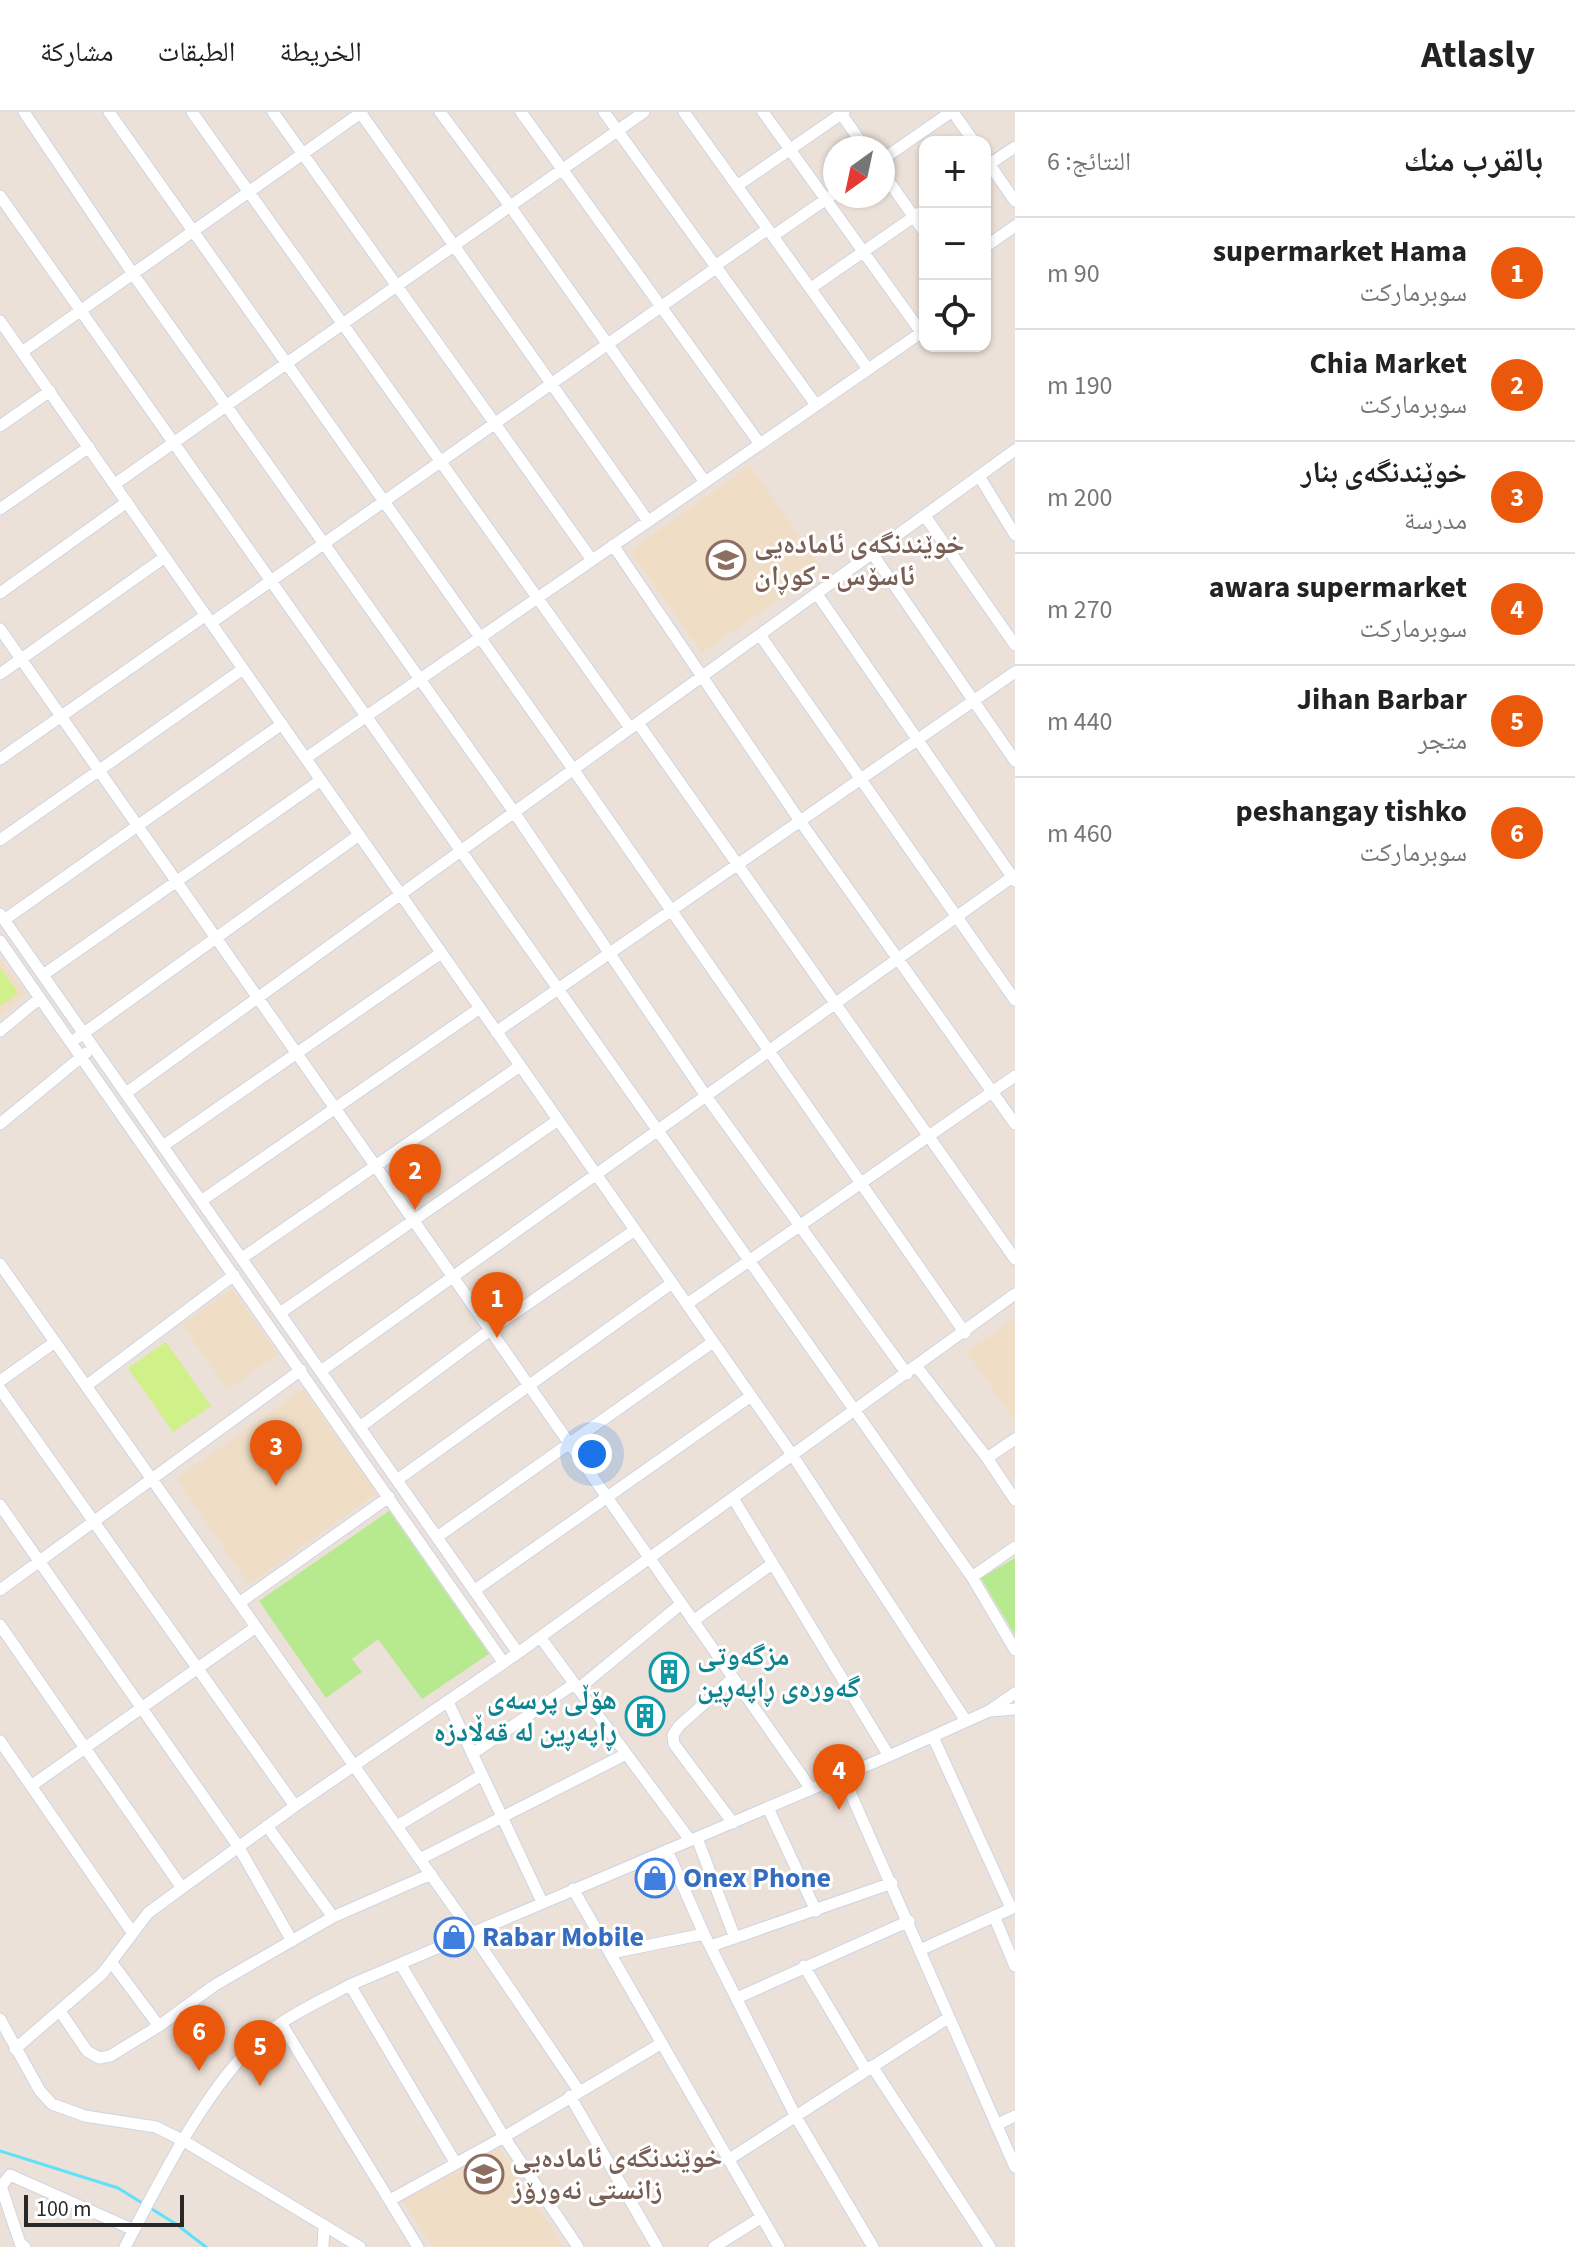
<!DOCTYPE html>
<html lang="ar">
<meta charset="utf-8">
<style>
:root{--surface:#fff;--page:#f6f6f6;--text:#222;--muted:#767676;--line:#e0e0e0;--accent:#ea580c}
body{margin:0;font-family:"Source Sans 3","Noto Naskh Arabic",sans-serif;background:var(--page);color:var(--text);direction:rtl}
.controls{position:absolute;right:24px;top:24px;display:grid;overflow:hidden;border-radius:16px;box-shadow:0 2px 6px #0004}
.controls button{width:72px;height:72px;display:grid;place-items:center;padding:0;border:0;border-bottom:2px solid var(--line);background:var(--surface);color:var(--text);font:40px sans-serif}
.compass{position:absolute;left:823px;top:24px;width:72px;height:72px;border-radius:50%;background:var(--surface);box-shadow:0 2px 6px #0004;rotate:213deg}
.scale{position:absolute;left:24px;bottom:20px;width:160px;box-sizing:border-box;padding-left:8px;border:4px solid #282828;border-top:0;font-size:22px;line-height:28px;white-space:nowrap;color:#282828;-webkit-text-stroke:6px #fff;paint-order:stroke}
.you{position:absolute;left:592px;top:1342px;width:28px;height:28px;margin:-20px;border:6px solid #fff;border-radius:50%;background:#1a73e8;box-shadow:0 0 0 12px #1a73e833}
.badge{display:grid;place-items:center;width:52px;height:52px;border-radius:50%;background:var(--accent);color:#fff;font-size:26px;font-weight:700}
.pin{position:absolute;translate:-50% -66px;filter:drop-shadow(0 2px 4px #0008)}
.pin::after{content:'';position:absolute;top:42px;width:28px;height:24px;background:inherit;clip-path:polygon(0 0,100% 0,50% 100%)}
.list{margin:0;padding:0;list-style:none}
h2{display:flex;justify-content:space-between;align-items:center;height:104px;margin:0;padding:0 32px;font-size:34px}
h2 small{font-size:26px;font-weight:400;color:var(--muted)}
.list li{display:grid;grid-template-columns:52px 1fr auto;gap:24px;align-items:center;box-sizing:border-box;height:112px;padding:0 32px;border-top:2px solid var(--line)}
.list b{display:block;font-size:30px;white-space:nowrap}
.list p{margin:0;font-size:26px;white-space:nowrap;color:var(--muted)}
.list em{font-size:26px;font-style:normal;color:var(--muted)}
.icon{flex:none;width:44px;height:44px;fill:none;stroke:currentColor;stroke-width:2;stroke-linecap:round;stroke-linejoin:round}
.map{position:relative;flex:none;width:1015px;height:2135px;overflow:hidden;direction:ltr}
header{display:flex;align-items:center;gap:48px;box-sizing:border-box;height:112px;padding:0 40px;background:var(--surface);border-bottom:2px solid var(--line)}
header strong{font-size:38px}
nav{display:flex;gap:44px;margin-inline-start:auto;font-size:28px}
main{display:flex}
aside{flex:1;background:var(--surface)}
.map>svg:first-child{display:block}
.education{fill:#f0ddc5}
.green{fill:#b7e98e}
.pitch{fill:#d0f189}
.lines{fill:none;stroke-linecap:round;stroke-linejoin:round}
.stream{stroke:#60e1f9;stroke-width:3}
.minor-casing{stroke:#cdd4e3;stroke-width:13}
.minor{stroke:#fff;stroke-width:11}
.labels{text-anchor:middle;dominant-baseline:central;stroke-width:6;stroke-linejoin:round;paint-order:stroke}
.education-label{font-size:28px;font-weight:bold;fill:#785e54;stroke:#fff;text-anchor:start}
.culture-label{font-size:28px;font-weight:bold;fill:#0d838f;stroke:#fff;text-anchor:start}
.shop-label{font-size:28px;font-weight:bold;fill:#366cbe;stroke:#fff;text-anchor:start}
</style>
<header>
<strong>Atlasly</strong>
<nav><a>الخريطة</a><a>الطبقات</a><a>مشاركة</a></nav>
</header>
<main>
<aside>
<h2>بالقرب منك<small>النتائج: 6</small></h2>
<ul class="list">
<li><span class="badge">1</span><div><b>supermarket Hama</b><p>سوبرماركت</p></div><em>90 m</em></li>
<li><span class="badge">2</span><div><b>Chia Market</b><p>سوبرماركت</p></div><em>190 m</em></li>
<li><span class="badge">3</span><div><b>خوێندنگەی بنار</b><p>مدرسة</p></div><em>200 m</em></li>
<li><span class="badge">4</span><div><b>awara supermarket</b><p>سوبرماركت</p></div><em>270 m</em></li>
<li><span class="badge">5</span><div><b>Jihan Barbar</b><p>متجر</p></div><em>440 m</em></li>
<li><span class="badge">6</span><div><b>peshangay tishko</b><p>سوبرماركت</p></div><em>460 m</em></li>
</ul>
</aside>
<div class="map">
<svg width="1015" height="2135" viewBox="0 0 1015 2135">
<rect width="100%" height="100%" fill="#ece1d8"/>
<path class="education" d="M 750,353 L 822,457 L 702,541 L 630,439 Z
M 0,846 L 26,882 L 0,904 Z
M 232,1177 L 278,1242 L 227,1278 L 182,1212 Z
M 1015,1206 L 1015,1309 L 967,1240 Z
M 303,1277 L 377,1381 L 249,1472 L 176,1367 Z
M 499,2036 L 564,2135 L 432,2135 L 403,2089 Z"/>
<path class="green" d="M 389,1399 L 489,1542 L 422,1587 L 378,1527 L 352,1547 L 362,1560 L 326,1586 L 259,1489 Z
M 1015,1446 L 1015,1523 L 981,1466 Z"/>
<path class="pitch" d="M 0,856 L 18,881 L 0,894 Z
M 166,1230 L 211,1294 L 173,1320 L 128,1256 Z"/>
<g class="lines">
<path class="stream" d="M 0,2039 L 118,2076 L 176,2112 L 206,2135"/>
<defs>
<path id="minor" d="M 24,0 L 133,162 L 514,700 L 706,984 L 907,1262
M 109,0 L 573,657 L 965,1221
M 192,0 L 630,616
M 273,0 L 592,448
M 360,0 L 648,409
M 440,0 L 510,94 L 705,370
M 521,0 L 760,332
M 604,0 L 816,293
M 684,0 L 868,257
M 763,0 L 921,220
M 840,0 L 865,36
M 953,0 L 974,30
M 985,46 L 1015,89
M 883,47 L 951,0
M 985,55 L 1015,35
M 883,61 L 925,121
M 737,74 L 844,0
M 0,84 L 972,1465 L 1015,1538
M 773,124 L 835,81
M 985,135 L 1015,114
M 715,154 L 768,117
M 811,176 L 925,97
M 0,209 L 793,1344 L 966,1609
M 22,240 L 362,0
M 0,314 L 50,279
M 979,364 L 1015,423
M 115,372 L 644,0
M 0,397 L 89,335
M 925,404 L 1015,533
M 613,433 L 800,709 L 1015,1012
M 872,441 L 1015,649
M 0,481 L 127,390
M 817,482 L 1015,769
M 211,511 L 716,156
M 0,517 L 811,1677
M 760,523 L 1015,888
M 0,562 L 165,445
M 638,611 L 1015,1147
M 306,646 L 925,218
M 0,647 L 206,503
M 0,728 L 243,557
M 0,802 L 518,1541
M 4,808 L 282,612
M 0,829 L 503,1550
M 43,863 L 321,668
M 0,919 L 40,886
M 496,920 L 1015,560
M 77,926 L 359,723
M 126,981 L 1015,338
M 0,1012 L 86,941
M 163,1034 L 441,841
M 201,1089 L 480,896
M 242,1146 L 520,954
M 0,1152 L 472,1821 L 579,1979
M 687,1192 L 1015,964
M 280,1201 L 558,1008
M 917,1255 L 987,1346 L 1015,1388
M 321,1259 L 1015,763
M 0,1269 L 55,1230
M 86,1274 L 234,1163
M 0,1277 L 295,1694
M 360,1315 L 490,1218 L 635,1118
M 987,1346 L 1015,1327
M 397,1368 L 672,1171
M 733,1386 L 889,1644
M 0,1393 L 238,1734 L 292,1829
M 437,1425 L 713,1230
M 972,1465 L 1015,1435
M 0,1478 L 301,1258
M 475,1478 L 751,1284
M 239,1491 L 389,1385
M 693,1509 L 772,1452
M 0,1513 L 182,1776
M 540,1525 L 690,1728
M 733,1566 L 679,1614 L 673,1623 L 674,1632 L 733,1711
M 578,1577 L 681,1492
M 448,1590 L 542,1790
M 990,1599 L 1015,1597
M 933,1625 L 1011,1796
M 0,1629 L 132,1820
M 472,1642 L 574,1572
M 843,1664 L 1015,2055
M 31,1674 L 256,1515
M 768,1696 L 816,1799
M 267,1714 L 333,1805
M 397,1714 L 482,1663
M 697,1726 L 735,1826
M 667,1738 L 704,1822 L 796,2005 L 873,2135
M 420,1747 L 626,1642
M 573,1777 L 779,2135
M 994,1804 L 1015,1854
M 711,1834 L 892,1771
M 920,1838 L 1015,1795
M 611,1841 L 704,1822
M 112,1851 L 159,1914
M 401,1853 L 504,2025 L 578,2135
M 804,1854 L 866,1958
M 350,1873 L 455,2050
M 737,1886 L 909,1809
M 60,1899 L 87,1939 L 99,1946 L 110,1944 L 159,1914 L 215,1873 L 333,1805 L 431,1762
M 0,1907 L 40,1979 L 52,1992 L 85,2004 L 156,2015 L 184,2029 L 360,2135
M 281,1911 L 418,2135
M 15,1937 L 102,1862 L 148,1801 L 182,1776 L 295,1694 L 518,1541 L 1015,1182
M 872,1954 L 990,2135
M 570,1984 L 657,2135
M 996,2013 L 1015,2004
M 728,2048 L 948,1906
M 1,2074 L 20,2131 L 25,2135
M 0,2076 L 10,2063 L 134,2118
M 390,2088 L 504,2025 L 662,1931
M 125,2135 C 160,2069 205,1976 261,1926 C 287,1904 320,1889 350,1873 L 889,1644 L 989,1599 L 1015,1581
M 323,2135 L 324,2113
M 714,2135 L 762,2105"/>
</defs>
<use href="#minor" class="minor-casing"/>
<use href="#minor" class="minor"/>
</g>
<defs>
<symbol id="school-ring" viewBox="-11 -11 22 22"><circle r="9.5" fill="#fff" stroke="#8d6e63" stroke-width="1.5"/><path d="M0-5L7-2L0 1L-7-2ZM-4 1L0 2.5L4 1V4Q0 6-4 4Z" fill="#8d6e63"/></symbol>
<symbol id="building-ring" viewBox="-11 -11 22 22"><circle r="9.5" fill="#fff" stroke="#0f9aa8" stroke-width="1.5"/><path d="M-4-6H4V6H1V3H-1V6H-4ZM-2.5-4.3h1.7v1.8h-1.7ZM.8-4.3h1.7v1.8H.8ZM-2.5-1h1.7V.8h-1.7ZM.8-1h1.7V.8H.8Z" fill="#0f9aa8"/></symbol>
<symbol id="shop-ring" viewBox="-11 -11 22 22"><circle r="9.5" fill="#fff" stroke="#3f7fe0" stroke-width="1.5"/><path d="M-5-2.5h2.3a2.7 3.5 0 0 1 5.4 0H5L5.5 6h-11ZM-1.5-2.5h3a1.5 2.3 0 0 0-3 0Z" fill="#3f7fe0"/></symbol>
</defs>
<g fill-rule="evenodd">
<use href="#school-ring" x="704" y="426" width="44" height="44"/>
<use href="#building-ring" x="647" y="1538" width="44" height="44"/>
<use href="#building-ring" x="623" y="1582" width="44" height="44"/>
<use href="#shop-ring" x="633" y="1744" width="44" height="44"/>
<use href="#shop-ring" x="432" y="1803" width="44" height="44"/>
<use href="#school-ring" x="462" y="2040" width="44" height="44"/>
</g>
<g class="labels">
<g class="education-label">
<text x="754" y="432">خوێندنگەی ئامادەیی<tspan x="754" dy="32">ئاسۆس - کوڕان</tspan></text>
<text x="512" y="2046">خوێندنگەی ئامادەیی<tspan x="512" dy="32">زانستی نەورۆز</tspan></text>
</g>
<g class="culture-label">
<text x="697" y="1544">مزگەوتی<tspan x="697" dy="32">گەورەی ڕاپەڕین</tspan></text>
<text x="617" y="1588" text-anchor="end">هۆڵی پرسەی<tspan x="617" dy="32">ڕاپەڕین لە قەڵادزە</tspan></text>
</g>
<g class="shop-label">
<text x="683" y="1766">Onex Phone</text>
<text x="482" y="1825">Rabar Mobile</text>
</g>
</g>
</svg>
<div class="controls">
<button>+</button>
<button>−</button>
<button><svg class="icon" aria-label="locate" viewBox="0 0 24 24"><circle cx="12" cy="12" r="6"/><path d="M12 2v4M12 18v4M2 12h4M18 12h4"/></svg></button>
</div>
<svg class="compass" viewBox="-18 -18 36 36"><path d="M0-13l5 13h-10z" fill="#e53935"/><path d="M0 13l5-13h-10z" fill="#767676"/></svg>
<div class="scale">100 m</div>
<div class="you"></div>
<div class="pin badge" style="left:497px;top:1226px">1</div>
<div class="pin badge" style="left:415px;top:1098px">2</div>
<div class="pin badge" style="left:276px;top:1374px">3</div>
<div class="pin badge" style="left:839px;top:1698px">4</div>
<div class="pin badge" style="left:260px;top:1974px">5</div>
<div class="pin badge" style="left:199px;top:1959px">6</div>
</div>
</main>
